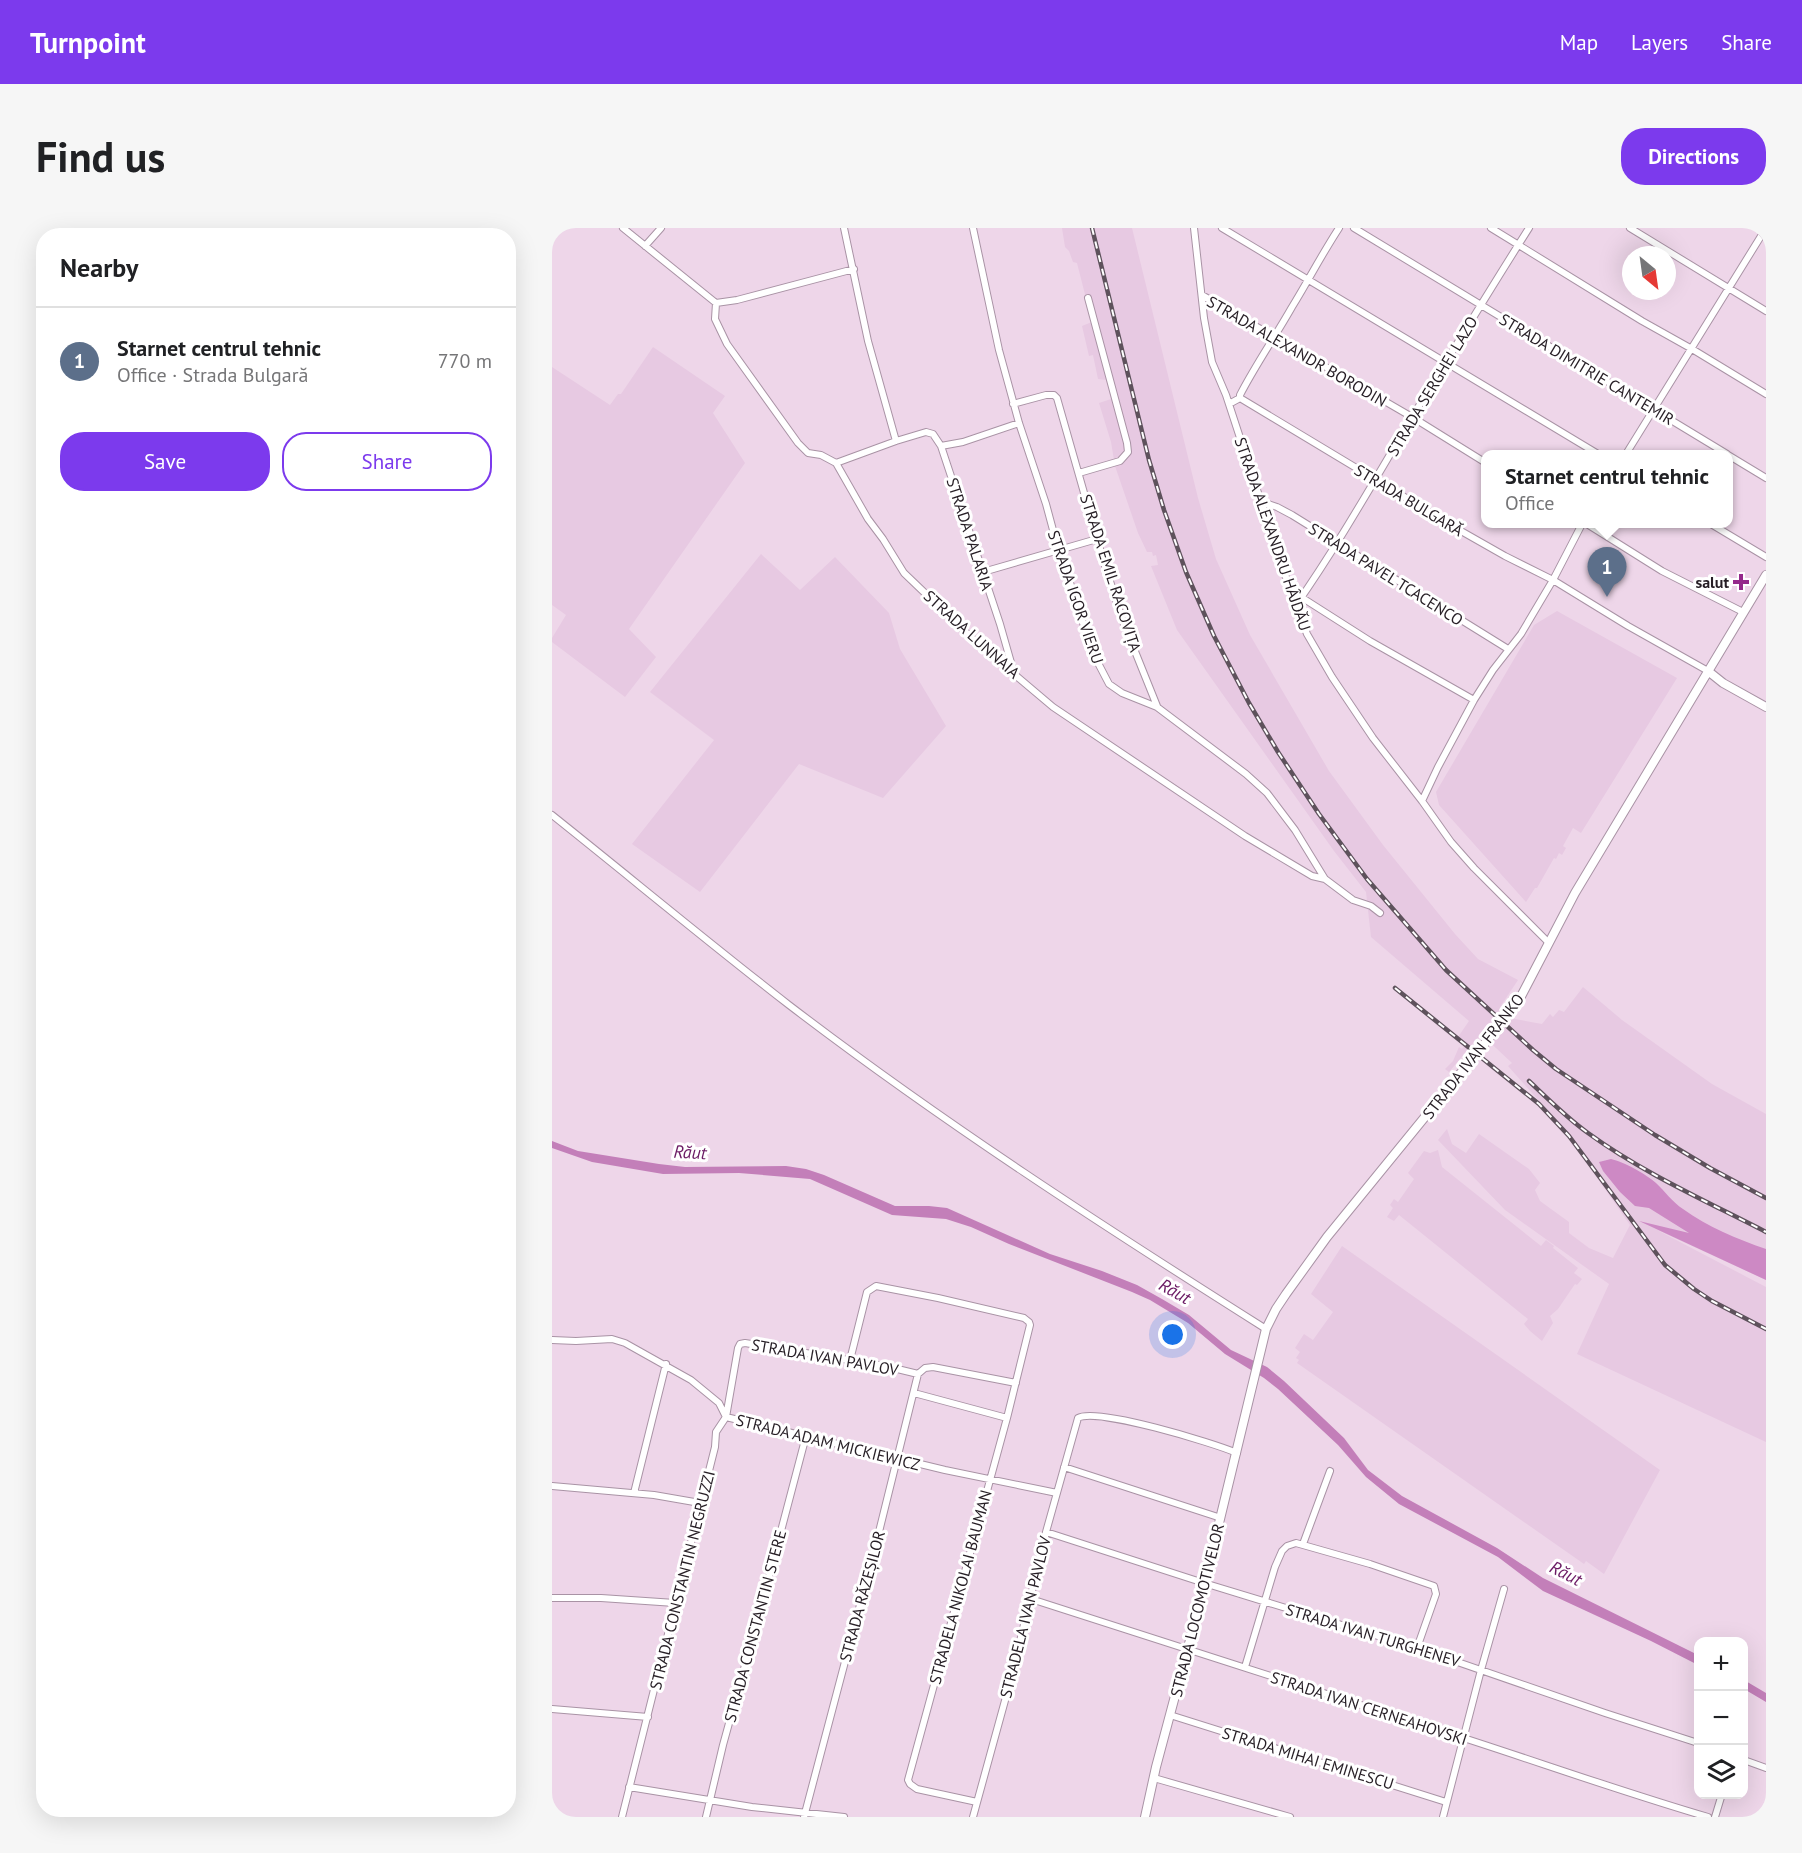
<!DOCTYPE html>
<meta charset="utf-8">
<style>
:root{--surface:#fff;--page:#f6f6f6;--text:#202124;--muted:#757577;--line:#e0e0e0;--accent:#7c3aed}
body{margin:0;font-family:"PT Sans",sans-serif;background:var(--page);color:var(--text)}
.controls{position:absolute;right:18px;bottom:18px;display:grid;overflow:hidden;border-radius:12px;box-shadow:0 6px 24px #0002}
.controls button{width:54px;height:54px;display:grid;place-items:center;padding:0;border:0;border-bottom:2px solid var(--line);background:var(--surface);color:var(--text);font:30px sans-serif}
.compass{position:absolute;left:1070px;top:18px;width:54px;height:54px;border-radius:50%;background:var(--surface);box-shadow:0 6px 24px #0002;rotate:151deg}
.you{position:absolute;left:621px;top:1107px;width:21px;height:21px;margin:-15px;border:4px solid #fff;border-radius:50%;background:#1a73e8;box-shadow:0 0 0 9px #1a73e833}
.badge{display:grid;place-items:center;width:39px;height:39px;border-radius:50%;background:var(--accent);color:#fff;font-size:20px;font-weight:700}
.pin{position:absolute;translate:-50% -50px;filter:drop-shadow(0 2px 3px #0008)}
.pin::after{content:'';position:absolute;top:32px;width:21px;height:18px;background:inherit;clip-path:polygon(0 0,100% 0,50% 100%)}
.popup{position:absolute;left:929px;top:222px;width:252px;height:78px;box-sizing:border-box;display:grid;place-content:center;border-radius:12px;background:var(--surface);filter:drop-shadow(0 2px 4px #0005);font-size:20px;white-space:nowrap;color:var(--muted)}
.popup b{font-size:22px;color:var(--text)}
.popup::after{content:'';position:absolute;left:50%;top:100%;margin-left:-12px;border:12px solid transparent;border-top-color:var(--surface)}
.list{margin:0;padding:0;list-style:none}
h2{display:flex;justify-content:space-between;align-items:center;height:78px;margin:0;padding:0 24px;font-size:26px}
h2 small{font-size:20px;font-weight:400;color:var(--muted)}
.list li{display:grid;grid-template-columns:39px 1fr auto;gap:18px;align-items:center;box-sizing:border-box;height:108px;padding:0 24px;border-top:2px solid var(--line)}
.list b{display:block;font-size:22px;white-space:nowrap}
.list p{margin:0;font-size:20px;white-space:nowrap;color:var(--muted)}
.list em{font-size:20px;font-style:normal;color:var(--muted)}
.actions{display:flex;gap:12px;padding:18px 24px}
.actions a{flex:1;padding:14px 0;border:2px solid var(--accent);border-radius:24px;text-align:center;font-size:21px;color:var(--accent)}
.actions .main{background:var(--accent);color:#fff}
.icon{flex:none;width:33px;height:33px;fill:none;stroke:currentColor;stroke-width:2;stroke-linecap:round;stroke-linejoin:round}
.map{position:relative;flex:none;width:1214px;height:1589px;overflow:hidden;border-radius:24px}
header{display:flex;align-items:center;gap:36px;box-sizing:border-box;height:84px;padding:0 30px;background:var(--accent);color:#fff}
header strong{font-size:28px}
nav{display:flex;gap:33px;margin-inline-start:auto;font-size:21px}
.intro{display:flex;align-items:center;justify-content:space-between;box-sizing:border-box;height:144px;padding:0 36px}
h1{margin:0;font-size:42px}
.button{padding:15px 27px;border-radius:24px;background:var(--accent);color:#fff;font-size:21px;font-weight:700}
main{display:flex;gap:36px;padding:0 36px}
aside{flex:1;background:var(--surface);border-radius:24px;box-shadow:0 6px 24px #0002}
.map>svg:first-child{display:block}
.built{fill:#e7c9e2}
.forest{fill:#cd89c4}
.water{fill:#c37fb9}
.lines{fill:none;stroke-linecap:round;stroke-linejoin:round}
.street-casing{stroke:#a993a5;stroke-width:8}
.secondary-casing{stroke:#a993a5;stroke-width:10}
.street{stroke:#fff;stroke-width:6}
.secondary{stroke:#fff;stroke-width:8}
.rail-casing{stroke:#5e525c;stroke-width:4.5}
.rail{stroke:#fff;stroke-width:2;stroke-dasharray:7;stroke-linecap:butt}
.poi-dot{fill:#95298b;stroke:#fff;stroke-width:2}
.labels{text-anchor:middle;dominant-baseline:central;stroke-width:6;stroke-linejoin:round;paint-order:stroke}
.street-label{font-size:16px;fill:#261e25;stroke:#fff}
.poi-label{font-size:16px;font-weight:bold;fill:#261e25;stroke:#fff;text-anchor:end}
.water-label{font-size:18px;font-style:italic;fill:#6b1a64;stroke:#fff}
</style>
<header>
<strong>Turnpoint</strong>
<nav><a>Map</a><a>Layers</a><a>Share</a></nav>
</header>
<div class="intro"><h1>Find us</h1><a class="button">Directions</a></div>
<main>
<aside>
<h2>Nearby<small></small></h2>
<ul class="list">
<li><span class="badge" style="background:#5c6f8a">1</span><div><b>Starnet centrul tehnic</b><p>Office · Strada Bulgară</p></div><em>770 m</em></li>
</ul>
<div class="actions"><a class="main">Save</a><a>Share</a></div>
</aside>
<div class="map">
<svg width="1214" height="1589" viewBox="0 0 1214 1589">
<rect width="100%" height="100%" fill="#eed6e9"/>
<path class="built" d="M 510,0 L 580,0 L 646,270 L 664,331 L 698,407 L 777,543 L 831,617 L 903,706 L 926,731 L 966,752 L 948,779 L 963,791 L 990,796 L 998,786 L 1001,789 L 1007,782 L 1012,784 L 1031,759 L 1070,792 L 1160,856 L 1214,886 L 1214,1052 L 1105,1002 L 1214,1059 L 1214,1214 L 1025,1126 L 1057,1056 L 953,982 L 886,912 L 895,901 L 900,916 L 914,925 L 927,906 L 977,941 L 988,955 L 983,962 L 988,973 L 1017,994 L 1017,1005 L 1037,1020 L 1061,1030 L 1078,997 L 1006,894 L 956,838 L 960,835 L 929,806 L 897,844 L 893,841 L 901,833 L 907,819 L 910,821 L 914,816 L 906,809 L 917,793 L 819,709 L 814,664 L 782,623 L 625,402 L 599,338 L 606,337 L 604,327 L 601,328 L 600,324 L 595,324 L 586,305 L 563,238 L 559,214 L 547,175 L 559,171 L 554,152 L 546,151 L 541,127 L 537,128 L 530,98 L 540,94 L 525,35 L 521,34 L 517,23 L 513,19 Z
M 101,119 L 173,168 L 161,185 L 193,235 L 77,401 L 104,429 L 73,469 L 0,414 L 0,410 L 14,387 L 0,377 L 0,139 L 58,177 L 66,166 L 69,166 Z
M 209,326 L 248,362 L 283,329 L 337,385 L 348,421 L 394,498 L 331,570 L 247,536 L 148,664 L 80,616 L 162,512 L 98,464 Z
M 1005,383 L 1125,450 L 1029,605 L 1021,600 L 1011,618 L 1014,620 L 1010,627 L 1007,625 L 1004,631 L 1002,630 L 985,660 L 983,660 L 974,674 L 887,577 L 884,564 L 982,397 Z
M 886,922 L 890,939 L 989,1018 L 994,1012 L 1002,1018 L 1001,1020 L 1026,1040 L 1022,1045 L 1030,1051 L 1025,1057 L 1023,1056 L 1006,1081 L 998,1088 L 1001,1095 L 990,1113 L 978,1103 L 972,1096 L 976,1091 L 847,987 L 842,993 L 835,989 L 841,980 L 838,977 L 842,971 L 846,974 L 862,951 L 856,945 L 872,923 L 878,925 Z
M 790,1018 L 1108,1242 L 1052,1346 L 1034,1333 L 1032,1336 L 745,1135 L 747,1132 L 744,1130 L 748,1124 L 743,1120 L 752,1106 L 761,1112 L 781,1084 L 759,1066 Z"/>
<path class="forest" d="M 1059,931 C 1072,934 1094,946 1104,955 C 1113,963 1120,974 1131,981 C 1156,999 1185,1011 1214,1021 L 1214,1052 L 1087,993 L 1137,1005 L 1097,980 L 1083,978 L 1068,964 L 1051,943 L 1047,934 Z"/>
<path class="water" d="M 0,913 L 26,923 L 107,936 L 133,939 L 234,938 L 254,941 L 272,947 L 343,978 L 377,978 L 395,980 L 498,1026 L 550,1043 L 585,1057 L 610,1071 L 637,1087 L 679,1122 L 715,1139 L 732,1153 L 792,1210 L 816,1242 L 850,1268 L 945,1320 L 991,1350 L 1146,1427 L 1146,1437 L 1099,1413 L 991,1363 L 946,1329 L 847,1276 L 814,1249 L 786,1217 L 726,1161 L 712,1150 L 673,1126 L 636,1095 L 598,1072 L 580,1064 L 457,1016 L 419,999 L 394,991 L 340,987 L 258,951 L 187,945 L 111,946 L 40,934 L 0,920 Z
M 1192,1452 L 1214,1465 L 1214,1474 L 1192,1461 Z"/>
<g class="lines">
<defs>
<path id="street" d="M 71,0 L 164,75 L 185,72 L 302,41
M 292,0 L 316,113 L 344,213
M 421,0 L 447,122 L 467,195 L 494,276 L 501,302 L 531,395 L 545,433 L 557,456 L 570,465 L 605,479 L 694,546 L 715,565 L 743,602 L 773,651 L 801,672 L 819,678 L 828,685
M 642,0 L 652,90 L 660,134 L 674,167 L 732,344 L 755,406 L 780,449 L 821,510 L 870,573 L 899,614 L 922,640 L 996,714
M 670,0 L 1046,226
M 802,0 L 1175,226
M 939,0 L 1090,93 L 1140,121 L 1214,166
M 1078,0 L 1214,83
M 93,18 L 109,0
M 650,67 L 860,189 L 934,235
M 164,75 L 163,91 L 175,116 L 246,215 L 256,225 L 269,227 L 284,235 L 316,291 L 331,311 L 352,345 L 424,414 L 501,479 L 693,608 L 760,648 L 773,651
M 688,170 L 909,303 L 953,328 L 1001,352 L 1076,398 L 1156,443
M 461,176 L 494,167 L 502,167 L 505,170 L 550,328 L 570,391 L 605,478
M 677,176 L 688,170 L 688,167 C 704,136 723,109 740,79 C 756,53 770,26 787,0
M 389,218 L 411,214 L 467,195
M 1074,226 L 1214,0
M 1176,227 L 1214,250
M 284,235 L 344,213 L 374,204 L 381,206 L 389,218 L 448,396 L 462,445
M 527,245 L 568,233 L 576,224 L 575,215 L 536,70
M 710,274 L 725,279 L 740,287 L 956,421
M 1035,296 L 1110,343 L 1191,384
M 1159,296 L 1214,329
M 431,344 L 545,311
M 749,369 L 818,413 L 922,472
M 744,377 C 786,317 822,253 859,191 C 898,127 937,63 977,0
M 870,573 L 886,539 L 922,472 L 941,442 L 969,406 L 1001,352 L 1030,296
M 0,587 C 79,650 157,715 237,777 C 390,894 551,998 714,1101
M 0,1112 L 24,1113 L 60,1111 L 73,1115 L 139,1152 L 167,1175 L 174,1189 L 393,1242 L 505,1265
M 298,1132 L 315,1064 L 324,1058 L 386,1070 L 472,1090 L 477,1094 L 478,1097 L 455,1190 L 356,1552 L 358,1556 L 365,1561 L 425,1574
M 362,1165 L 455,1190
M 512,1239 L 669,1290
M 0,1258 L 102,1267 L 148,1275
M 82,1265 L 114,1136
M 494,1304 L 652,1355 L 865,1420 L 1053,1485 L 1146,1515
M 751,1316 L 778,1243
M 0,1370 L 49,1370 L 123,1375
M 479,1371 C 617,1416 755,1459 893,1504 C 981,1532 1067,1563 1156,1589
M 693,1439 L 723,1339 L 730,1323 L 735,1318 L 744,1315 L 818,1336 L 882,1358 L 884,1366 L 865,1420
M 0,1481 L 96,1489
M 618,1487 L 894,1574
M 1192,1532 L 1214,1540
M 602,1550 L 738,1589
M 77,1559 L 200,1579 L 292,1589
M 70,1589 L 163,1219 L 164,1204 L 174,1189 L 186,1120 L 188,1116 L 193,1115 L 333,1138 L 366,1146 L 373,1140 L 381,1139 L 464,1155
M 154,1589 L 171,1517 L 209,1379 L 254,1208
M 252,1589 L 323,1320 L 366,1146
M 421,1589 L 460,1447 L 494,1304 L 526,1190 C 544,1179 662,1215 685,1225
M 891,1589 L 929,1442 L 952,1361
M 1163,1589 L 1170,1566"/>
<path id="secondary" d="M 1156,443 L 1171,455 L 1214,479
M 593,1589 L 604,1539 L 646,1382 L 714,1101 L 724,1081 L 734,1066 L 775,1009 L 965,776 L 1023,665 L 1214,347"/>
</defs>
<use href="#street" class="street-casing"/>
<use href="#secondary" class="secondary-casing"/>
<use href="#street" class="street"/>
<use href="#secondary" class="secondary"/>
<defs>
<path id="rail" d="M 540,0 L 597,232 L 612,282 L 634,344 L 662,408 L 697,475 L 726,524 L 767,586 L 815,651 L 894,742 L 981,822 L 1004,841 L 1103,907 L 1158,940 L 1214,970
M 843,760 L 987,876 L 1017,908 L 1113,1037 L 1142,1061 L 1160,1073 L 1214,1101
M 977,853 C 996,871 1015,890 1036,905 C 1091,945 1154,973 1214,1004"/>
</defs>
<use href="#rail" class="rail-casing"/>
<use href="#rail" class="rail"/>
</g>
<path class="poi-dot" d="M1186 345h6v6h6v6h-6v6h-6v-6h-6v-6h6z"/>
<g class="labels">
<g class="street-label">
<text transform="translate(745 123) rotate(30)">STRADA ALEXANDR BORODIN</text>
<text transform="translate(1035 141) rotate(31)">STRADA DIMITRIE CANTEMIR</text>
<text transform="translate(880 158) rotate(-59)">STRADA SERGHEI LAZO</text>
<text transform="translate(857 272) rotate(31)">STRADA BULGARĂ</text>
<text transform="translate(418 306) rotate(72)">STRADA PALARIA</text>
<text transform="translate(721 306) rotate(71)">STRADA ALEXANDRU HÂJDĂU</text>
<text transform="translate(559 345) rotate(72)">STRADA EMIL RACOVIȚA</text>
<text transform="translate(834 346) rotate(32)">STRADA PAVEL TCACENCO</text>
<text transform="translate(524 369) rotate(71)">STRADA IGOR VIERU</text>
<text transform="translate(420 406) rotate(42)">STRADA LUNNAIA</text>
<text transform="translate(921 828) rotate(-52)">STRADA IVAN FRANKO</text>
<text transform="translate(273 1129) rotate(10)">STRADA IVAN PAVLOV</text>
<text transform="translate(276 1214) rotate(14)">STRADA ADAM MICKIEWICZ</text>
<text transform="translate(130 1352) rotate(-76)">STRADA CONSTANTIN NEGRUZZI</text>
<text transform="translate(408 1359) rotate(-75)">STRADELA NIKOLAI BAUMAN</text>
<text transform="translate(310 1368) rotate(-75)">STRADA RĂZEȘILOR</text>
<text transform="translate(645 1382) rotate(-76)">STRADA LOCOMOTIVELOR</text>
<text transform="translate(473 1389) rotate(-76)">STRADELA IVAN PAVLOV</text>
<text transform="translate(203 1398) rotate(-75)">STRADA CONSTANTIN STERE</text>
<text transform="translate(821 1407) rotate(17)">STRADA IVAN TURGHENEV</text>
<text transform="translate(817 1480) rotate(18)">STRADA IVAN CERNEAHOVSKI</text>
<text transform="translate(756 1530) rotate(17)">STRADA MIHAI EMINESCU</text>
</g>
<g class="poi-label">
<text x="1177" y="354">salut</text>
</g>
<g class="water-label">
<text transform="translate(138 924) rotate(3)">Răut</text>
<text transform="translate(623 1063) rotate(29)">Răut</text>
<text transform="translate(1014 1345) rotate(27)">Răut</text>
</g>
</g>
</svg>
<div class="controls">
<button>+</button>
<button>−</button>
<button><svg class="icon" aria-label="layers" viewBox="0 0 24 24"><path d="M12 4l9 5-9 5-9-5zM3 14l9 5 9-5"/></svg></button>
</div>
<svg class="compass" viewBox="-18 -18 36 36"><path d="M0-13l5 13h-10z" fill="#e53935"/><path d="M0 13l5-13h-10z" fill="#757577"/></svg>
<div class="you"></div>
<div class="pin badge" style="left:1055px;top:369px;background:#5c6f8a">1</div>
<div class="popup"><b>Starnet centrul tehnic</b>Office</div>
</div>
</main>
